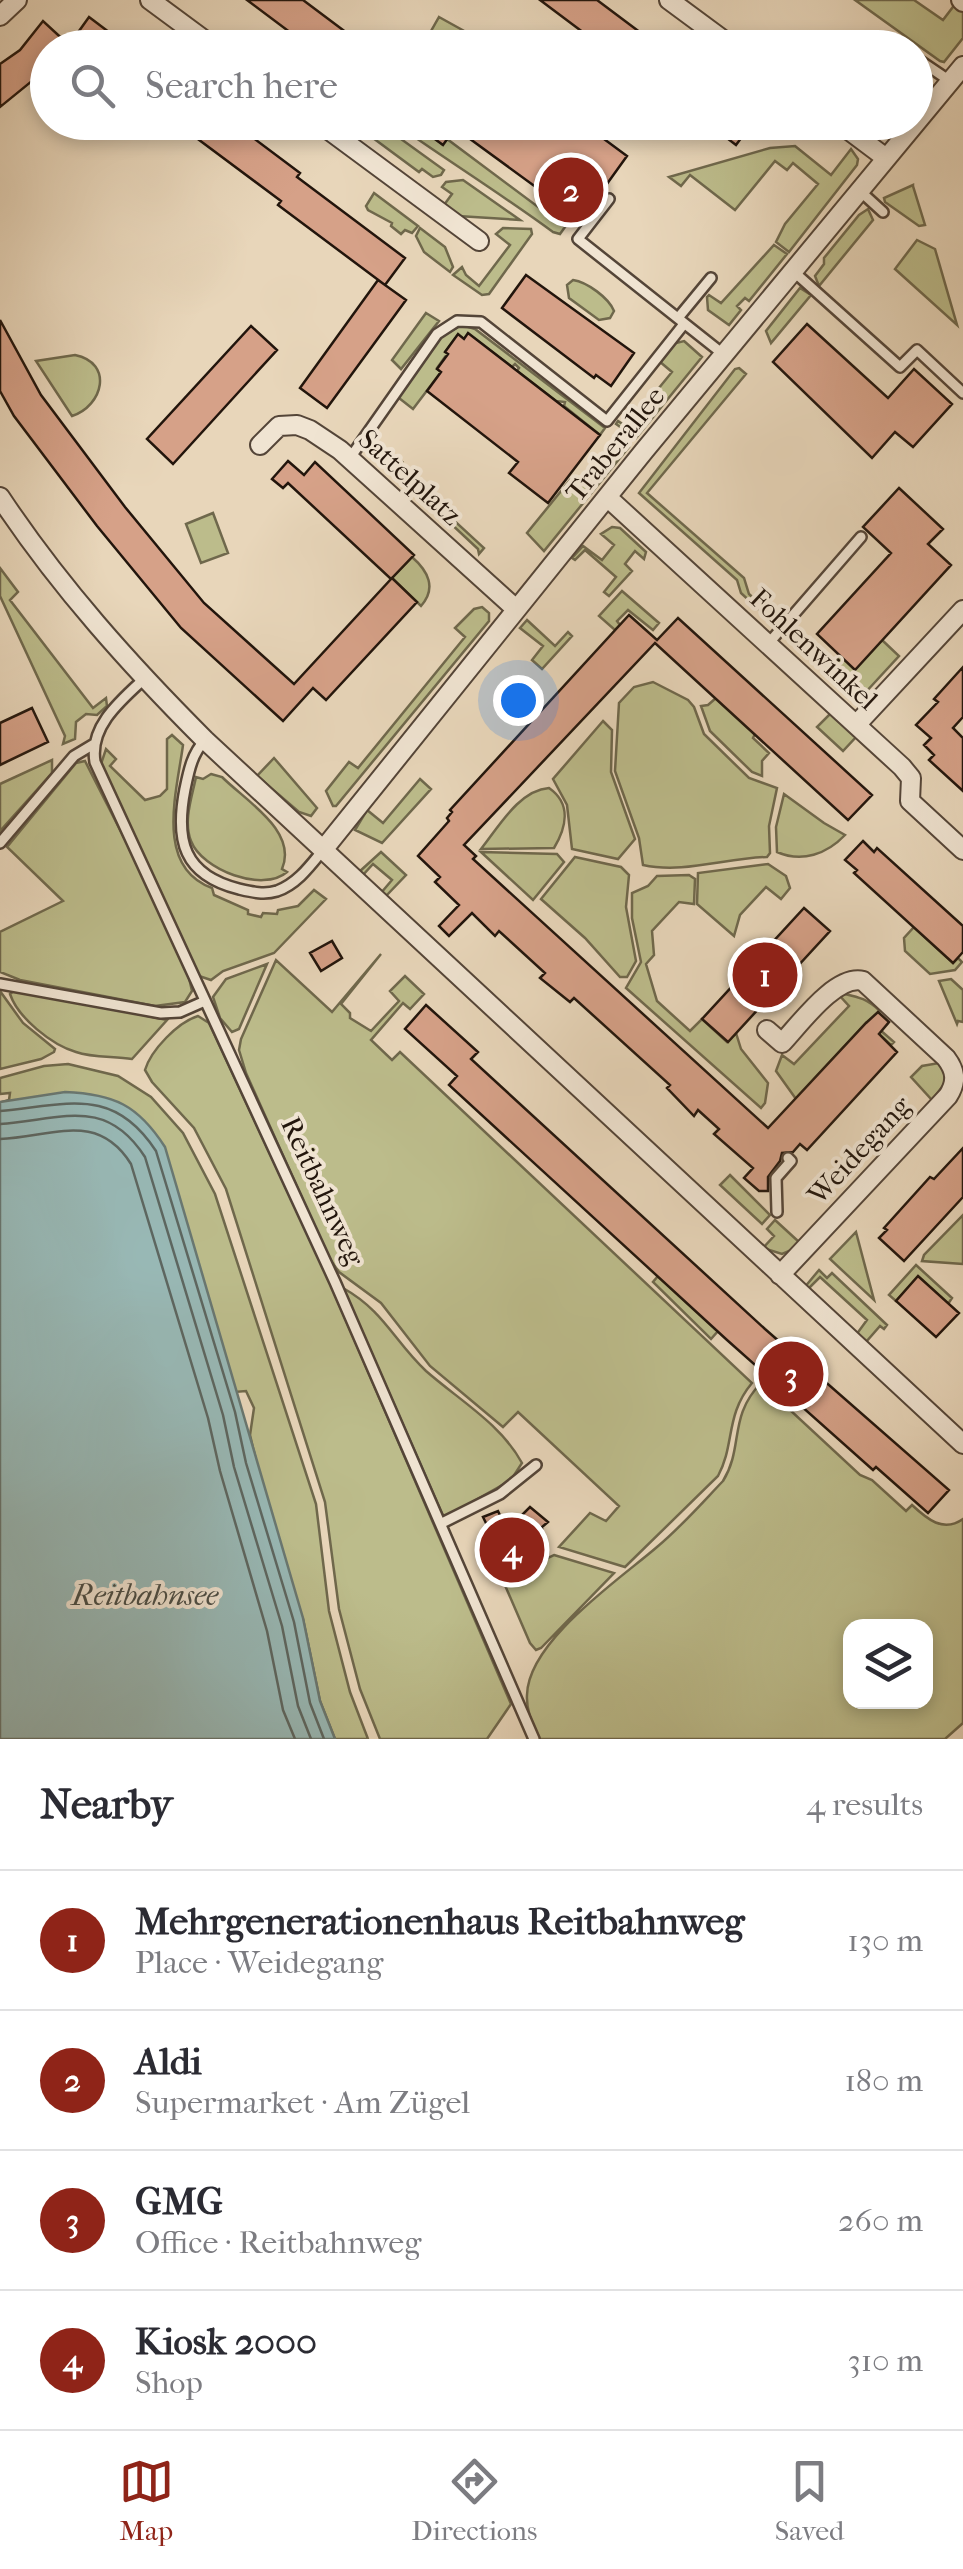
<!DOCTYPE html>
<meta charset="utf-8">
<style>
:root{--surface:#fff;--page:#f2f2f3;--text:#2b2b33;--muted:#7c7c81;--line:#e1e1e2;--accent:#8f2418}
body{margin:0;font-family:"IM FELL French Canon",serif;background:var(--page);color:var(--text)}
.controls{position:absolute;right:30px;bottom:30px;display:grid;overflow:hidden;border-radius:20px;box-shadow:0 5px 15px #0003}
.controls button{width:90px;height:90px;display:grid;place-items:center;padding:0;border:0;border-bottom:2px solid var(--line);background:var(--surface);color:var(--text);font:50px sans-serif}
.you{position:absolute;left:518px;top:700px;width:35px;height:35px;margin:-25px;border:8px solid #fff;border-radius:50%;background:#1a73e8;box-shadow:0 0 0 15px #1a73e833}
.badge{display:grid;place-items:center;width:65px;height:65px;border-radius:50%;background:var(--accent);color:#fff;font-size:32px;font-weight:700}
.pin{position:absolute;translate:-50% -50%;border:5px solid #fff;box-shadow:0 2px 10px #0006}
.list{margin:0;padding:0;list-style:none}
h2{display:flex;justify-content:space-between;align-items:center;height:130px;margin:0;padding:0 40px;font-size:42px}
h2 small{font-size:32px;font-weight:400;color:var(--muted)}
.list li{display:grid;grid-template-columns:65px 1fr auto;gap:30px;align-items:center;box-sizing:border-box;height:140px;padding:0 40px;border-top:2px solid var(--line)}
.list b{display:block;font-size:38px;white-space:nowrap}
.list p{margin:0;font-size:32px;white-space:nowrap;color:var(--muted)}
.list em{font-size:32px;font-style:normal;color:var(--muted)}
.icon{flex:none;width:55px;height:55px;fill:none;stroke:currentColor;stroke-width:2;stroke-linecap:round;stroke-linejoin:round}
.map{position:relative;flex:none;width:963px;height:1739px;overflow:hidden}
.search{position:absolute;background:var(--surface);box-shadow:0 5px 15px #0003;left:30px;right:30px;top:30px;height:110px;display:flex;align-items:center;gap:25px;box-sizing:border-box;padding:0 35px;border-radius:55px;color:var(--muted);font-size:38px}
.sheet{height:690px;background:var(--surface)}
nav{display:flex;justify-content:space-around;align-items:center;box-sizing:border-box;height:140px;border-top:2px solid var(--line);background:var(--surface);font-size:28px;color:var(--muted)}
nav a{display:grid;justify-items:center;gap:5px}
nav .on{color:var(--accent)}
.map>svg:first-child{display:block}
.green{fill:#bcbc8b;stroke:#6f684c;stroke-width:2.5;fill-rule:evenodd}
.water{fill:#98b8b5;stroke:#697771;stroke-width:2.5}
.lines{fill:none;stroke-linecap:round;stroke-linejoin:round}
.shore{stroke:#5d6660;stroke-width:2.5}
.building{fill:#d6a188;stroke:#22150c;stroke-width:2.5}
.lane-casing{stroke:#544538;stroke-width:14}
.street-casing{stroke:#544538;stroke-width:22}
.lane{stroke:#f0e4d2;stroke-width:9}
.street{stroke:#f0e4d2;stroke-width:18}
.labels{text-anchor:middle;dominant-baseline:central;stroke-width:8;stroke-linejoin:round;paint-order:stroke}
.street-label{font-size:28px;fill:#22150c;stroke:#f0e4d2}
.water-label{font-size:30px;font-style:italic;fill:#4b4e47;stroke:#f0e4d2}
</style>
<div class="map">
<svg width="963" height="1739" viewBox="0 0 963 1739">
<rect width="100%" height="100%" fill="#e8d6ba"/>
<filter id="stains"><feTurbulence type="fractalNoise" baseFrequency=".002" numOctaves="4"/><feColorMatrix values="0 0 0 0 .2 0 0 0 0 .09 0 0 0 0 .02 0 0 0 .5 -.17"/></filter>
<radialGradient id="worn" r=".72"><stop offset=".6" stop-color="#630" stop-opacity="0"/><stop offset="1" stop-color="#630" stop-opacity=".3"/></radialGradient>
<path class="green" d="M 855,0 L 914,0 L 943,20 L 956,3 L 963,7 L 963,38 L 944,62 L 940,61 Z
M 439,17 L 493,47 L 422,47 Z
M 402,123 L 419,123 L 417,126 L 442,144 L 447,139 L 565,227 L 560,234 L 553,232 C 504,196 453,164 403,129 Z
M 383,126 L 444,170 L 441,175 L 433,177 L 422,169 L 419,172 L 373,138 Z
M 795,146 L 831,175 L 851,149 L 858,159 L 857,165 L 789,252 L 776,242 L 785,224 L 818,184 L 793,163 L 787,170 L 775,161 L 735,210 L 690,175 L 681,186 L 669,177 L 770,148 Z
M 463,180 L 520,220 L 458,216 L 444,205 L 452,194 L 442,187 L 446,182 Z
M 913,185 L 913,186 L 925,225 L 919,226 L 885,202 L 884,198 Z
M 374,193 L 418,226 L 412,233 L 405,230 L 401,234 L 391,226 L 392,223 L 368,210 L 366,206 Z
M 868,209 L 873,220 L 819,286 L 815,276 L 824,264 L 824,258 L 859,215 Z
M 420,228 L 445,247 L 453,267 L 450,272 L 424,252 L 416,236 Z
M 503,228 L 531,229 L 532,234 L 489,294 L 482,295 L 453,275 L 462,267 L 466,275 L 479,286 L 510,245 L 496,234 Z
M 917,240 L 935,249 L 957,325 L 895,269 Z
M 774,245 L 787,254 L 749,301 L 745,298 L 737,306 L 741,310 L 729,325 L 708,310 L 707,297 L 709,295 L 721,303 Z
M 573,280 C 587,282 609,298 614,311 L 610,318 L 599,320 L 569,298 L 567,285 Z
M 800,288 L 811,295 L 771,343 L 766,331 Z
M 426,313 L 439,321 L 401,369 L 392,360 Z
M 462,325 L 475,329 L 605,428 L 600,435 L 564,406 L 565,402 L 556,401 L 517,371 L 519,368 L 515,364 L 512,367 L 468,334 L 464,339 L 458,335 L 446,351 L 452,357 L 450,360 L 445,357 L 437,368 L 441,372 L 413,409 L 399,398 L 398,394 L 442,336 Z
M 684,341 L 702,357 L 636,438 L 616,424 L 618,421 L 627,427 L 672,372 L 659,361 L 672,344 Z
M 75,355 C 114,363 103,406 72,416 L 36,361 Z
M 739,368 L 746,374 L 647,493 L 744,578 L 749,594 L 773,616 L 769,619 L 741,593 L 737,580 L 639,493 L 735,369 Z
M 617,437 L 629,447 L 544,551 L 527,533 L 570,480 L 579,483 Z
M 394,458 L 402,462 L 397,468 L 484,548 L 479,554 L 478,549 L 387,464 Z
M 213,513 L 228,553 L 201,563 L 186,524 Z
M 612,527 L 620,528 L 646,552 L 644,559 L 635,551 L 625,564 L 632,571 L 609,596 L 604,592 L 616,577 L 585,550 L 575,560 L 572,558 L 583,546 L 602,560 L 614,545 L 601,534 Z
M 412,557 C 428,571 437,588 421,606 L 392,578 Z
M 0,568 L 18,592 L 10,600 L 93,708 L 106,698 L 107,706 L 97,715 L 86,714 L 76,722 L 75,739 L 63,744 L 65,736 L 0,596 Z
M 622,591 L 659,623 L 653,630 L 628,610 L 617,621 L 620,625 L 615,630 L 599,616 Z
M 482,607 L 489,613 L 489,621 L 336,806 L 333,806 L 326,791 L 349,762 L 358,768 L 465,637 L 455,628 L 474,609 Z
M 527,620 L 555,646 L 568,632 L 572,636 L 542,669 L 532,660 L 543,646 L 520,628 Z
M 882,640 L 899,656 L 864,694 L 853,697 L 837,685 L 828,669 L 840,656 Z
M 653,682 L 688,700 L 694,707 L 704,734 L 749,778 L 777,788 L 769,826 L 770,853 L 767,857 C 726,858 683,874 643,865 L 639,838 L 615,771 L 619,703 L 634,687 Z
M 716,698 L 755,734 L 753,738 L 769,753 L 762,761 L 762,776 L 752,772 L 710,731 L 701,706 L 708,705 Z
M 831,713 L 856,737 L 843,751 L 817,727 Z
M 603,721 L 612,730 L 611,772 L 635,839 L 618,859 L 572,849 L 567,805 L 553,779 Z
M 172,735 L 183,745 C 177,791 154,867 212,888 L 214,895 L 248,910 L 248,914 L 261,917 L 263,913 L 277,914 L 278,910 L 298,906 L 314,890 L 326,899 L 274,953 L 223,971 L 211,980 L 199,976 L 101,764 L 106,749 L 116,759 L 110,766 L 145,800 L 160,796 L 167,789 L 167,739 Z
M 274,758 L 317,808 L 311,816 L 299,812 L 257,776 Z
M 52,760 L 52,773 L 0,831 L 0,784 Z
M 85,761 L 142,873 L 189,978 L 192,991 L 185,1002 L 155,1006 L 20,980 L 0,972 L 0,932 L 63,901 L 7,847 L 76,763 Z
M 211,774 L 222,777 C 246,801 298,831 282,869 L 287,872 C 263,893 202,870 191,841 C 183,821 192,797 196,777 L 203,779 Z
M 420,779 L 431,789 L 382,843 L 355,830 L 367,810 L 383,823 Z
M 549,788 C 572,804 566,828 554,848 L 481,849 C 498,828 519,790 549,788 Z
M 784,794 L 824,823 L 845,835 C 827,854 802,863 777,852 L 776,827 Z
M 381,852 L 406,875 L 386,896 L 381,893 L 392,880 L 373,864 L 362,876 L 359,872 Z
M 481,852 L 557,854 L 564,862 L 533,900 Z
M 575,857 L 621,867 L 629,875 L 626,907 L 636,961 L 627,977 L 620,977 L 585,938 L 541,899 Z
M 768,864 L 786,876 L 790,888 L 781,899 L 766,887 L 740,915 L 734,936 L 697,904 L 698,873 Z
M 689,875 L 695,879 L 694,904 L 679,902 L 652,931 L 654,955 L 646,964 L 657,1001 L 690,1031 L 702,1019 L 727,1042 L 736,1033 L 741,1049 L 768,1083 L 765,1103 L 761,1108 L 626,988 L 641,962 L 632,918 L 632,893 L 648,886 L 657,876 Z
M 914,927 L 953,963 L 958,958 L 962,962 L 955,970 L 930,974 L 905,951 L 904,938 Z
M 381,954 L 341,1004 L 350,1013 L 350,1018 L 371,1031 L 399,1001 L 390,991 L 405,976 L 424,994 L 410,1009 L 403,1003 L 371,1040 L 392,1060 L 400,1052 L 752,1383 C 725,1415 735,1445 718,1476 L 625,1567 L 559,1547 L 590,1513 L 606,1521 L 619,1506 L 518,1412 L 503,1427 L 430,1366 L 381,1303 L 339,1272 L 329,1258 L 246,1073 L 239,1050 L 241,1039 L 276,960 L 332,1012 Z
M 267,964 L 239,1029 L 232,1032 L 220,1018 L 213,997 L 226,979 Z
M 951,979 L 963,990 L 963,1022 L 958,1021 L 957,1024 L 939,981 Z
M 16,989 L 167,1020 L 132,1059 C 114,1056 93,1058 76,1052 C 52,1045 18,1018 10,994 Z
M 0,991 L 23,1023 L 55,1049 L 54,1052 L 41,1059 L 0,1069 Z
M 841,993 C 858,997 866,998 880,1011 L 871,1022 L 894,1042 L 891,1045 L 866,1023 L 796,1099 L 776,1071 L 782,1055 L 794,1064 L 849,1006 L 839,995 Z
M 198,1016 L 209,1023 L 326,1274 L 511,1704 L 487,1739 L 380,1739 L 360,1689 L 339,1609 L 325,1502 L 226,1189 L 194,1128 L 152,1082 L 145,1070 C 151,1050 178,1022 198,1016 Z
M 939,1063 L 944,1070 L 945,1083 L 932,1100 L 911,1077 L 922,1066 Z
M 68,1064 L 118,1076 L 151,1097 L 183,1133 L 215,1194 L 316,1504 L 329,1611 L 350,1692 L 368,1739 L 335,1739 L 320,1701 L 303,1619 L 296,1605 L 0,1739 L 0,1188 L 2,1102 L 9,1100 L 10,1093 L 0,1094 L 0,1078 L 44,1066 ZM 246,1391 L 254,1408 L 250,1435 L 256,1460 L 221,1393 Z
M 730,1175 L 770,1215 L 762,1224 L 720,1185 Z
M 963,1215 L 963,1264 L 922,1261 L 924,1255 Z
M 775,1220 L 799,1242 L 794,1249 L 782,1254 L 763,1248 L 774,1236 L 767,1229 Z
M 856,1232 L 874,1300 L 830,1259 Z
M 916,1265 L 952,1298 L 948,1304 L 918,1277 L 896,1301 L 889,1295 Z
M 819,1270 L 827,1278 L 832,1273 L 887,1325 L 884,1329 L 880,1326 L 866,1342 L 869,1346 L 856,1335 L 867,1320 L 820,1277 L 808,1289 L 804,1288 Z
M 658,1276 L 718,1331 L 711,1339 L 653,1282 Z
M 343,1288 C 384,1311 394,1341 426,1371 C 459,1400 501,1424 522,1463 L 511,1480 L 444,1518 Z
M 761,1383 L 860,1475 L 872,1480 L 906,1511 L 912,1505 C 927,1519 943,1533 963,1519 L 963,1723 L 945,1739 L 539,1739 C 533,1725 526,1711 527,1695 C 528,1641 620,1579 657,1547 C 681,1527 702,1503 723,1481 C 744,1447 728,1417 761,1383 ZM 850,1626 L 926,1626 L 926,1701 L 850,1701 Z
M 554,1555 L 614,1573 L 541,1648 L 536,1650 L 530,1643 L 504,1583 L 507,1577 Z"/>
<path class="water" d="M 65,1092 C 114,1094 138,1105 165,1147 L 303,1618 L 320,1701 L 335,1739 L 0,1739 L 0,1102 Z"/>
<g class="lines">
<path class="shore" d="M 0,1111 C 66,1105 113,1085 156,1151 L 235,1412 L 246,1463 L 294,1622 L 310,1703 L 324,1739
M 0,1124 C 60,1120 105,1095 145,1157 L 223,1415 L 234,1467 L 282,1626 L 298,1706 L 311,1739
M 0,1139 C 52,1137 97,1110 131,1164 L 208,1418 L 220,1471 L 267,1631 L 283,1710 L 295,1739"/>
</g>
<path class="building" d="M 247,0 L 303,0 L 367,48 L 311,48 Z
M 540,0 L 597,0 L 661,48 L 604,48 Z
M 89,17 L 130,48 L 48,48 L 48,68 L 0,107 L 0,64 L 20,50 L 43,21 L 69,45 Z
M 175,122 L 232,122 L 300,173 L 297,177 L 405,258 L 385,285 L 278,205 L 281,201 Z
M 412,122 L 581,122 L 627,156 L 581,220 L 455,128 L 443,145 Z
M 706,122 L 753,122 L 736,145 Z
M 526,275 L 634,353 L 611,386 L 596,375 L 594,378 L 502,308 Z
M 378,280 L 406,300 L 327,408 L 300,388 Z
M 0,320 L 41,395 L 125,507 L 204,603 L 294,684 L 392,578 L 417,602 L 326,700 L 313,688 L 283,721 L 181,628 L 97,526 L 14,416 L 0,391 Z
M 807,324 L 888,398 L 914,369 L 952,404 L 913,447 L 895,432 L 872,458 L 773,362 Z
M 251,326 L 277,350 L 173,464 L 147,439 Z
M 468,333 L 600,435 L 548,503 L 509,473 L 518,462 L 427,391 L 441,372 L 437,369 L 448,354 L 445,352 L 458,334 L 464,339 Z
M 288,461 L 304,475 L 315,462 L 414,555 L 391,579 L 288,483 L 283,488 L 272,479 Z
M 899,488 L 943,529 L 928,544 L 951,565 L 855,670 L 817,634 L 891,553 L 863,527 Z
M 629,615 L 657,640 L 678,618 L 872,795 L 848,820 L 655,643 L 464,845 L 476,856 L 473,859 L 768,1128 L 866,1023 L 878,1012 L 889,1022 L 879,1034 L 897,1052 L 807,1150 L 800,1144 L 793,1152 L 782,1153 L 780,1161 L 768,1177 L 768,1191 L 759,1191 L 744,1178 L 753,1168 L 714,1134 L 719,1129 L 698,1110 L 694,1116 L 667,1088 L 670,1085 L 574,998 L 570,1002 L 540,978 L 545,973 L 499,931 L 495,936 L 472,913 L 449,936 L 439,926 L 459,905 L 435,882 L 440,877 L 418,856 L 449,821 L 447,818 L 452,812 L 450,810 Z
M 963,667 L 963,717 L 953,728 L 963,738 L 963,791 L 929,760 L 934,755 L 924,745 L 931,738 L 916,725 L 938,702 L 934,699 Z
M 32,708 L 48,742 L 0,765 L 0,723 Z
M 863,841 L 874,852 L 877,848 L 963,926 L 963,952 L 953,963 L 854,873 L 857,870 L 845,860 Z
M 804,908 L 830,931 L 728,1042 L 702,1019 Z
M 332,941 L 342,958 L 321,971 L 310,953 Z
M 426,1005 L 478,1052 L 471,1059 L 765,1329 L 949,1490 L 928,1513 L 876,1467 L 873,1470 L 727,1340 L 449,1085 L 457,1076 L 405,1029 Z
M 963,1148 L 963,1197 L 904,1261 L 879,1238 L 887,1230 L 884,1228 L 930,1177 L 934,1179 Z
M 918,1276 L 959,1313 L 936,1337 L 896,1301 Z
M 530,1507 L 548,1522 L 542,1527 L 543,1547 L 506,1564 L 483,1517 L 498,1511 L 507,1530 Z"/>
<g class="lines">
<defs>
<path id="lane" d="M 916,58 L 950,81
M 860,191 L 883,212
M 609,199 L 578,239 L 723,354
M 793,271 L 900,367 L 917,350 L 963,393
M 678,318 L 711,278
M 350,458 L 437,334 L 457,321 L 481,322 L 607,421 L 684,324
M 768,644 L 861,537
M 144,679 C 120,701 89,727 95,762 L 335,1282 L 534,1739
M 205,740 C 192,754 189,770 185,789 C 175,840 183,875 239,889 C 252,892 264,895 277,891 C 297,884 310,866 323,850
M 0,843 L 74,756 L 94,744
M 0,984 L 161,1013 L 180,1012 L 205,1001
M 777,1212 L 776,1178 L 791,1161 L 788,1158
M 442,1523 L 500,1494 L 536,1465"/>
<path id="street" d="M 150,0 L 215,48
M 669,0 L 734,48
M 961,0 L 963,2
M 0,16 L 17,0
M 318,122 L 479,241
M 838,122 L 886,158
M 260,445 L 279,426 L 297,425 L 310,430 L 340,450 L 516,609
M 0,497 C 59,586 130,665 205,740 L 963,1444
M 607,497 L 902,767 L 911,778 L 910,801 L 963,850
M 856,725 L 963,610
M 323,850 L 644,451 L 963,66
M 767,1030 L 782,1043 C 800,1024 836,974 863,981 L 946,1058 C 956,1071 957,1082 948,1096 L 780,1275"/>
</defs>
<use href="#lane" class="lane-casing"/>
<use href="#street" class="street-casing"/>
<use href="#lane" class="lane"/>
<use href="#street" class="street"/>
</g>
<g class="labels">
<g class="street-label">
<text transform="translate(615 444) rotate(-51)">Traberallee</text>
<text transform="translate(410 477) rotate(42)">Sattelplatz</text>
<text transform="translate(814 649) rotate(43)">Fohlenwinkel</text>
<text transform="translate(859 1150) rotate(-47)">Weidegang</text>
<text transform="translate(323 1191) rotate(65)">Reitbahnweg</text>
</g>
<g class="water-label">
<text x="145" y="1595">Reitbahnsee</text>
</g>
</g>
<rect width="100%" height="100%" filter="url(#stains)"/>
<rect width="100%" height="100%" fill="url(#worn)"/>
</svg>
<div class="controls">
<button><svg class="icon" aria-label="layers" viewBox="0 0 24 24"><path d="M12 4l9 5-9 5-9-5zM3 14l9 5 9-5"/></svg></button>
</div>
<div class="you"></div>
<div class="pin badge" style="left:765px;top:975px">1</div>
<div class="pin badge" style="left:571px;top:190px">2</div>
<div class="pin badge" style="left:791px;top:1374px">3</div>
<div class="pin badge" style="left:512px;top:1550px">4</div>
<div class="search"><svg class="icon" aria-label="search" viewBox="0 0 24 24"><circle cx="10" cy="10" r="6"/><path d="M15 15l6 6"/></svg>Search here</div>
</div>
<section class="sheet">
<h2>Nearby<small>4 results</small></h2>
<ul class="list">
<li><span class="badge">1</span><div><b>Mehrgenerationenhaus Reitbahnweg</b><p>Place · Weidegang</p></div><em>130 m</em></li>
<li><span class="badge">2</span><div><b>Aldi</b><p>Supermarket · Am Zügel</p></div><em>180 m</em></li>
<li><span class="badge">3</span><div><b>GMG</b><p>Office · Reitbahnweg</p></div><em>260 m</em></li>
<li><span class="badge">4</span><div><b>Kiosk 2000</b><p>Shop</p></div><em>310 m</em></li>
</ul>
</section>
<nav>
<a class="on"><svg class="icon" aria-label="map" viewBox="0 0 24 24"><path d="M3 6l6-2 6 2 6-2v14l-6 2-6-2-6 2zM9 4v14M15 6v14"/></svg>Map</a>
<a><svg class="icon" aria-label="directions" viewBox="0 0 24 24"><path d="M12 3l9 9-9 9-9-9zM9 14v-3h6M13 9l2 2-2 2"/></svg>Directions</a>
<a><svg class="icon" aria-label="saved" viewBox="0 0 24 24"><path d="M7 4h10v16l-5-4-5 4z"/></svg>Saved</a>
</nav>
